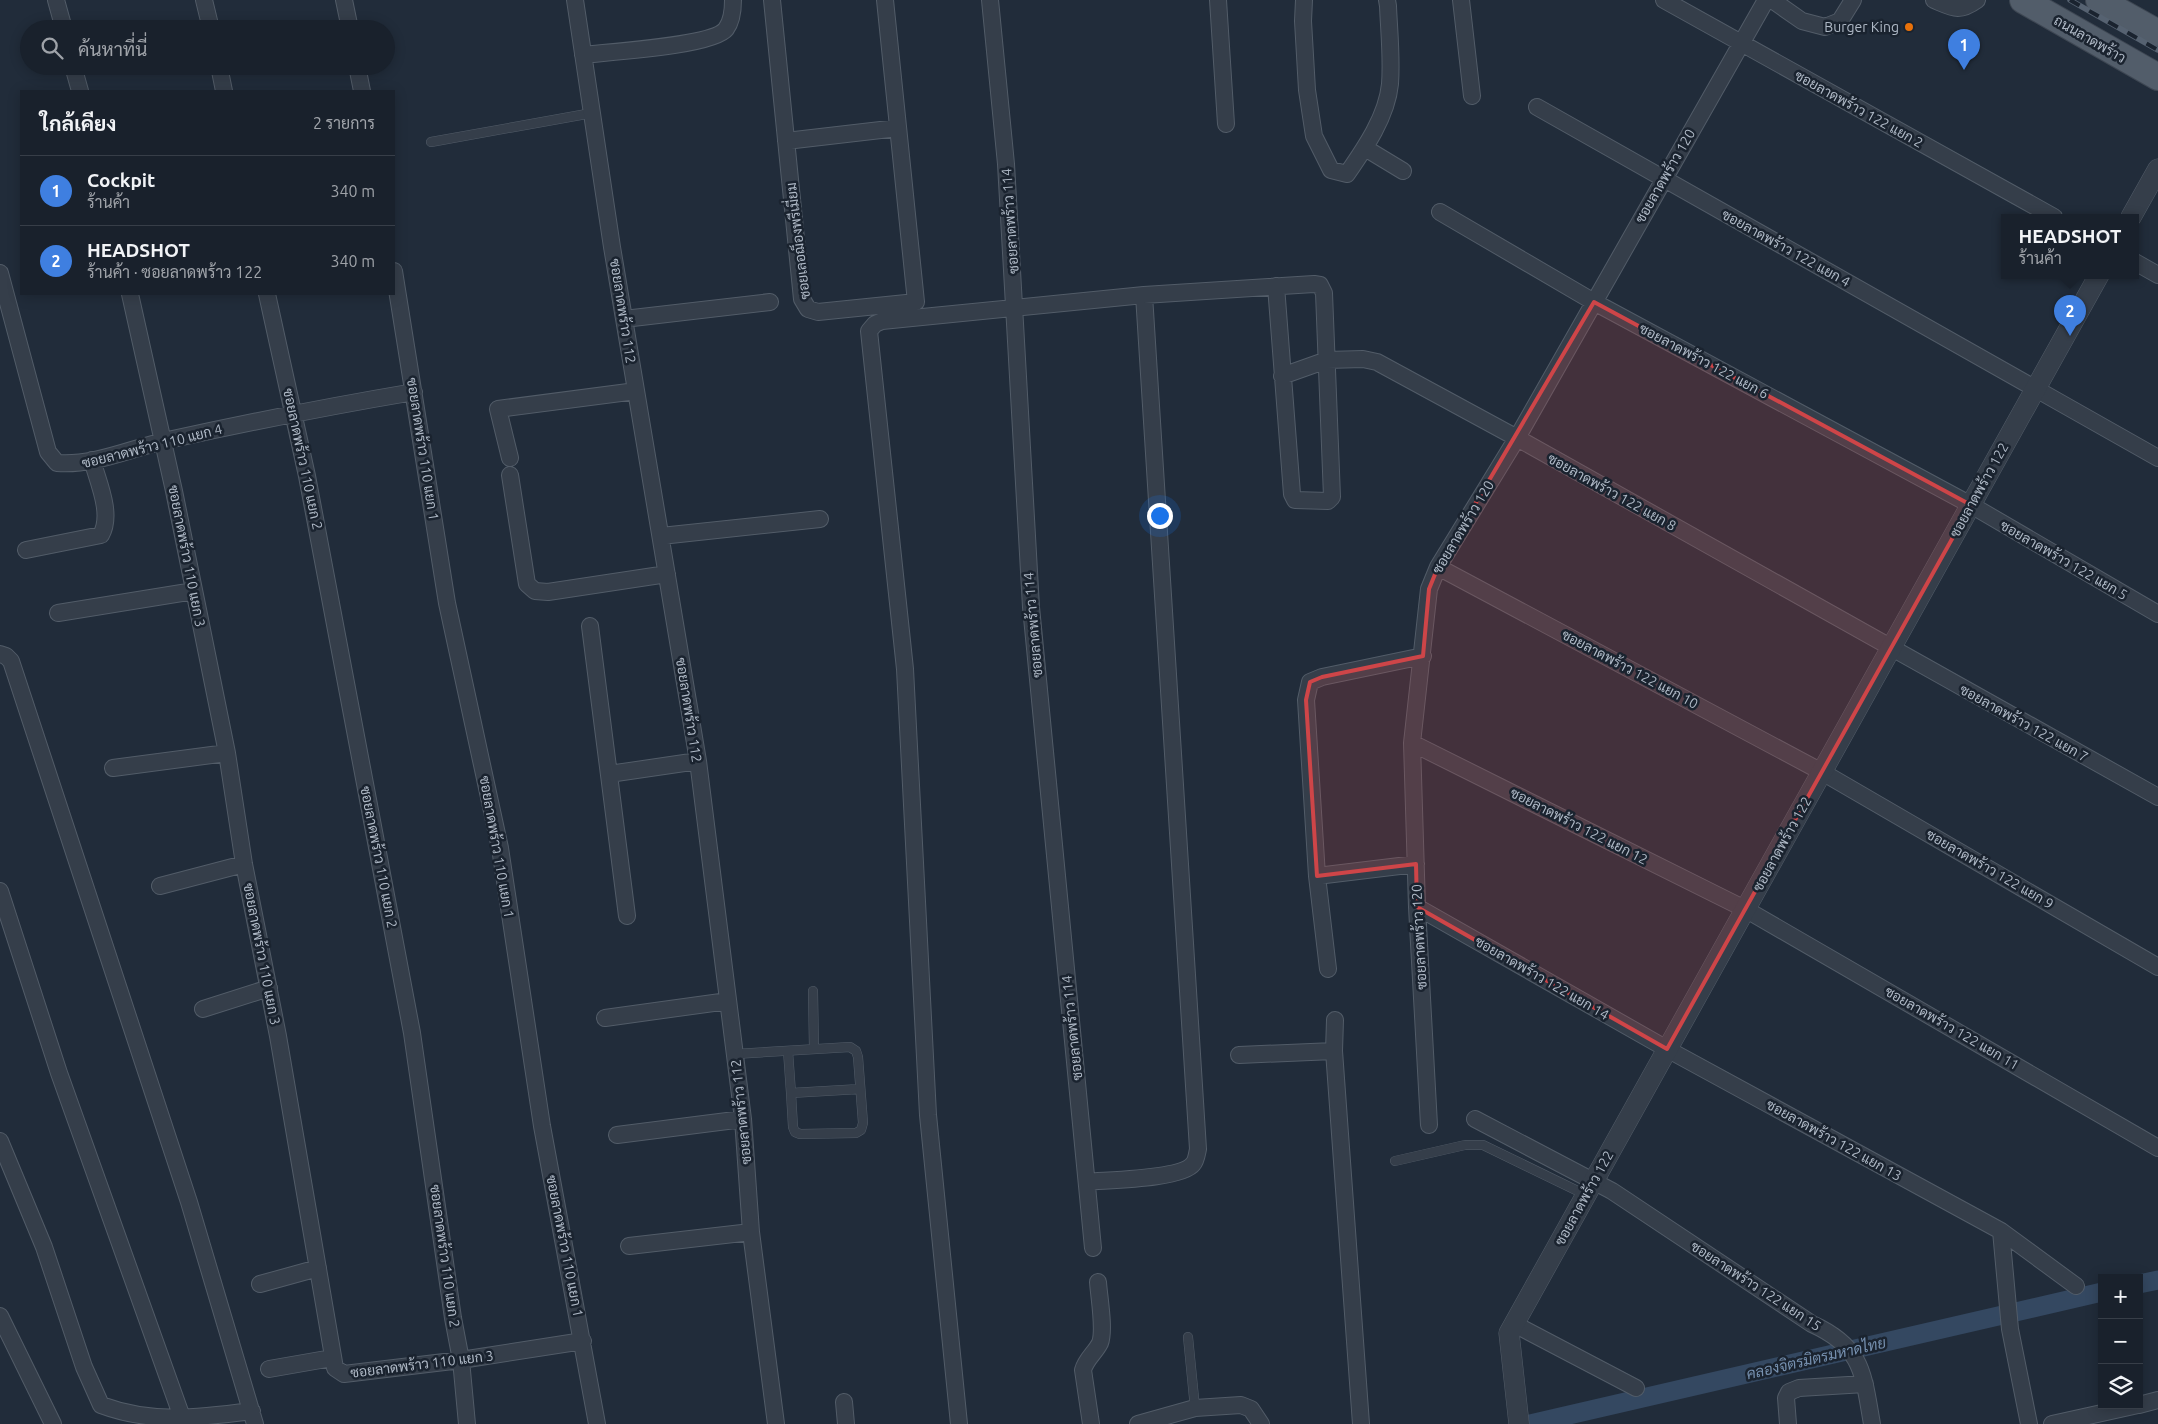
<!DOCTYPE html>
<html lang="th">
<meta charset="utf-8">
<style>
:root{--surface:#19212c;--page:#222934;--text:#f1f3f6;--muted:#9fa3a9;--line:#373e48;--accent:#81b2fa}
body{margin:0;font-family:Ubuntu,Sarabun,sans-serif;background:var(--page);color:var(--text)}
.controls{position:absolute;right:15px;bottom:15px;display:grid;overflow:hidden;border-radius:0px;box-shadow:0 2px 12px #0003}
.controls button{width:45px;height:45px;display:grid;place-items:center;padding:0;border:0;border-bottom:1px solid var(--line);background:var(--surface);color:var(--text);font:25px sans-serif}
.you{position:absolute;left:1159px;top:515px;width:18px;height:18px;margin:-12px;border:4px solid #fff;border-radius:50%;background:#1a73e8;box-shadow:0 0 0 8px #1a73e833}
.badge{display:grid;place-items:center;width:32px;height:32px;border-radius:50%;background:var(--accent);color:#fff;font-size:16px;font-weight:700}
.pin{position:absolute;translate:-50% -41px;filter:drop-shadow(0 1px 2px #0008)}
.pin::after{content:'';position:absolute;top:26px;width:18px;height:15px;background:inherit;clip-path:polygon(0 0,100% 0,50% 100%)}
.popup{position:absolute;left:2001px;top:214px;width:138px;height:65px;box-sizing:border-box;display:grid;place-content:center;border-radius:0px;background:var(--surface);filter:drop-shadow(0 1px 4px #0005);font-size:16px;white-space:nowrap;color:var(--muted)}
.popup b{font-size:19px;color:var(--text)}
.popup::after{content:'';position:absolute;left:50%;top:100%;margin-left:-10px;border:10px solid transparent;border-top-color:var(--surface)}
.list{margin:0;padding:0;list-style:none}
h2{display:flex;justify-content:space-between;align-items:center;height:65px;margin:0;padding:0 20px;font-size:21px}
h2 small{font-size:16px;font-weight:400;color:var(--muted)}
.list li{display:grid;grid-template-columns:32px 1fr auto;gap:15px;align-items:center;box-sizing:border-box;height:70px;padding:0 20px;border-top:1px solid var(--line)}
.list b{display:block;font-size:19px;white-space:nowrap}
.list p{margin:0;font-size:16px;white-space:nowrap;color:var(--muted)}
.list em{font-size:16px;font-style:normal;color:var(--muted)}
.icon{flex:none;width:28px;height:28px;fill:none;stroke:currentColor;stroke-width:2;stroke-linecap:round;stroke-linejoin:round}
.map{position:relative;flex:none;width:2158px;height:1424px;overflow:hidden}
.search{position:absolute;background:var(--surface);box-shadow:0 2px 12px #0003;left:20px;top:20px;width:375px;height:55px;display:flex;align-items:center;gap:12px;box-sizing:border-box;padding:0 18px;border-radius:28px;color:var(--muted);font-size:19px}
.panel{position:absolute;background:var(--surface);box-shadow:0 2px 12px #0003;left:20px;top:90px;width:375px;height:205px;border-radius:0px}
.map>svg:first-child{display:block}
.lines{fill:none;stroke-linecap:round;stroke-linejoin:round}
.canal{stroke:#344861;stroke-width:19}
.service-casing{stroke:#525c68;stroke-width:10}
.minor-casing{stroke:#525c68;stroke-width:18}
.tertiary-casing{stroke:#525c68;stroke-width:21}
.primary-casing{stroke:#3e4753;stroke-width:28}
.service{stroke:#353e4a;stroke-width:9}
.minor{stroke:#353e4a;stroke-width:16}
.tertiary{stroke:#353e4a;stroke-width:20}
.primary{stroke:#525d6a;stroke-width:26}
.rail-casing{stroke:#566271;stroke-width:5.5}
.rail{stroke:#1a232f;stroke-width:4;stroke-dasharray:11;stroke-linecap:butt}
.marked{fill:#ce4548;fill-opacity:0.2;stroke:#ce4548;stroke-width:4;stroke-linejoin:round}
.food-dot{fill:#e8710a;stroke:#1a232f;stroke-width:2}
.labels{text-anchor:middle;dominant-baseline:central;stroke-width:5;stroke-linejoin:round;paint-order:stroke}
.poi-label{font-size:14px;fill:#afb9c6;stroke:#1a232f;text-anchor:end}
.street-label{font-size:14px;fill:#afb9c6;stroke:#1a232f}
.water-label{font-size:15px;font-style:italic;fill:#7690af;stroke:#1a232f}
</style>
<div class="map">
<svg width="2158" height="1424" viewBox="0 0 2158 1424">
<rect width="100%" height="100%" fill="#212c3a"/>
<g class="lines">
<path class="canal" d="M 2139,1284 L 2158,1280
M 1530,1424 L 2102,1292"/>
<defs>
<path id="service" d="M 431,142 L 592,113
M 813,991 L 814,1049
M 788,1051 L 791,1093 L 860,1089
M 735,1054 L 850,1047 L 856,1051 L 858,1057 L 863,1123 L 861,1130 L 856,1133 L 800,1134 L 795,1132 L 793,1127 L 791,1093
M 1395,1161 L 1465,1145 L 1483,1145 L 1586,1195
M 1188,1337 L 1195,1408"/>
<path id="minor" d="M 56,0 L 64,29
M 204,0 L 211,29
M 344,0 L 350,29
M 575,0 L 612,247 L 698,761 L 743,1119 L 751,1232 L 776,1424
M 772,0 L 802,299 L 808,309 L 818,312 L 916,302 L 885,0
M 990,0 L 1006,164 L 1031,607 L 1093,1248
M 1218,0 L 1226,124
M 1304,0 L 1303,21 L 1307,90 L 1314,136 L 1331,170 L 1347,174 C 1365,148 1387,116 1390,84 C 1392,58 1389,31 1388,6 L 1387,0
M 1461,0 L 1472,96
M 1664,0 L 2054,217
M 1772,0 L 1802,21 L 1825,27 L 1840,21 L 1853,0
M 1934,0 C 1953,8 1959,13 1977,0
M 583,55 C 608,52 713,46 726,29 C 732,21 733,9 733,0
M 73,66 L 80,91
M 219,66 L 224,91
M 357,66 L 362,91
M 1537,107 L 2158,458
M 786,141 L 898,128
M 1365,148 L 1403,171
M 1440,212 L 1594,302 L 1971,505 L 2158,614
M 2135,262 L 2158,275
M 394,271 L 447,603 L 500,848 L 542,1126 L 597,1424
M 0,273 L 48,452 L 57,463 C 94,466 132,448 168,440 C 250,422 331,406 414,392
M 130,294 L 174,491 L 227,753 L 244,864 L 278,1036 L 335,1368 L 344,1374 L 461,1360 L 583,1341
M 267,294 L 307,476 L 412,1033 L 453,1318 L 461,1360 L 467,1424
M 624,319 L 770,302
M 1282,376 L 1327,360 L 1363,359 L 1377,362 L 1517,438 L 2158,797
M 510,458 L 498,409 L 636,391
M 510,475 L 527,584 L 535,591 L 548,592 L 667,574
M 661,536 L 820,519
M 26,550 L 101,535 C 113,514 98,482 92,460
M 1438,567 L 1822,772 L 2158,967
M 58,613 L 194,591
M 590,626 L 627,916
M 0,654 L 6,656 L 11,661 L 189,1202 L 255,1424
M 1412,743 L 1745,909 L 2158,1148
M 113,768 L 227,753
M 609,774 L 698,761
M 1317,876 L 1416,864
M 160,886 L 244,864
M 0,891 L 59,1073 L 183,1420
M 1417,907 L 1667,1049 L 2001,1231 L 2076,1286
M 1328,969 L 1317,876 L 1306,700 L 1310,682 L 1322,677 L 1423,656
M 203,1009 L 269,988
M 605,1018 L 728,1001
M 1335,1020 L 1334,1051 L 1361,1424
M 1239,1055 L 1334,1051
M 1475,1119 L 1612,1191 L 1812,1324 C 1863,1347 1863,1373 1872,1424
M 1429,1125 L 1417,907 L 1412,743 L 1429,589 L 1438,567 L 1517,438 L 1766,0
M 617,1135 L 743,1119
M 0,1141 L 44,1247 L 84,1367 L 101,1405 C 152,1424 198,1418 252,1411
M 1087,1182 C 1107,1180 1182,1179 1193,1164 C 1196,1161 1197,1154 1198,1149 L 1144,295
M 2001,1231 L 2010,1329 L 2029,1424
M 629,1246 L 751,1232
M 260,1284 L 318,1268
M 0,1316 L 53,1424
M 1514,1324 L 1636,1388
M 269,1369 L 332,1358
M 844,1402 L 846,1424
M 2139,1405 L 2158,1400
M 959,1424 L 928,1115 L 905,669 L 869,331 L 875,324 L 882,321 L 1144,295 L 1314,284 L 1320,285 L 1324,293 L 1332,497 L 1328,501 L 1295,500 L 1292,494 L 1276,286
M 1091,1424 L 1083,1370 C 1086,1359 1095,1353 1100,1343 C 1105,1330 1099,1297 1098,1282
M 1138,1424 L 1195,1408 L 1241,1405 L 1251,1409 L 1261,1424
M 1788,1424 L 1786,1398 L 1789,1392 L 1799,1388 L 1865,1384
M 2052,1424 L 2138,1405"/>
<path id="tertiary" d="M 2131,217 L 2158,169
M 1519,1424 L 1509,1333 L 2099,275"/>
<path id="primary" d="M 2023,0 L 2158,77
M 2099,0 L 2158,33"/>
</defs>
<use href="#service" class="service-casing"/>
<use href="#minor" class="minor-casing"/>
<use href="#tertiary" class="tertiary-casing"/>
<use href="#primary" class="primary-casing"/>
<use href="#service" class="service"/>
<use href="#minor" class="minor"/>
<use href="#tertiary" class="tertiary"/>
<use href="#primary" class="primary"/>
<defs>
<path id="rail" d="M 2070,0 L 2158,50"/>
</defs>
<use href="#rail" class="rail-casing"/>
<use href="#rail" class="rail"/>
</g>
<path class="marked" d="M 1594,302 L 1971,505 L 1667,1049 L 1417,907 L 1416,864 L 1317,876 L 1306,700 L 1310,682 L 1322,677 L 1423,656 L 1429,589 L 1438,567 Z"/>
<circle class="food-dot" cx="1909" cy="27" r="5"/>
<g class="labels">
<g class="poi-label">
<text x="1899" y="27">Burger King</text>
</g>
<g class="street-label">
<text transform="translate(2090 39) rotate(30)">ถนนลาดพร้าว</text>
<text transform="translate(1859 109) rotate(29)">ซอยลาดพร้าว 122 แยก 2</text>
<text transform="translate(1665 176) rotate(-60)">ซอยลาดพร้าว 120</text>
<text transform="translate(1010 221) rotate(-94)">ซอยลาดพร้าว 114</text>
<text transform="translate(798 241) rotate(-97)">ซอยเลอฌ็องพรีเมี่ยม</text>
<text transform="translate(1786 248) rotate(29)">ซอยลาดพร้าว 122 แยก 4</text>
<text transform="translate(623 311) rotate(81)">ซอยลาดพร้าว 112</text>
<text transform="translate(1704 361) rotate(28)">ซอยลาดพร้าว 122 แยก 6</text>
<text transform="translate(152 446) rotate(-14)">ซอยลาดพร้าว 110 แยก 4</text>
<text transform="translate(423 449) rotate(81)">ซอยลาดพร้าว 110 แยก 1</text>
<text transform="translate(303 459) rotate(78)">ซอยลาดพร้าว 110 แยก 2</text>
<text transform="translate(1979 490) rotate(-61)">ซอยลาดพร้าว 122</text>
<text transform="translate(1612 492) rotate(29)">ซอยลาดพร้าว 122 แยก 8</text>
<text transform="translate(1463 527) rotate(-59)">ซอยลาดพร้าว 120</text>
<text transform="translate(187 556) rotate(79)">ซอยลาดพร้าว 110 แยก 3</text>
<text transform="translate(2064 560) rotate(30)">ซอยลาดพร้าว 122 แยก 5</text>
<text transform="translate(1033 625) rotate(-95)">ซอยลาดพร้าว 114</text>
<text transform="translate(1630 669) rotate(28)">ซอยลาดพร้าว 122 แยก 10</text>
<text transform="translate(689 710) rotate(81)">ซอยลาดพร้าว 112</text>
<text transform="translate(2024 723) rotate(29)">ซอยลาดพร้าว 122 แยก 7</text>
<text transform="translate(1579 826) rotate(27)">ซอยลาดพร้าว 122 แยก 12</text>
<text transform="translate(1782 844) rotate(-61)">ซอยลาดพร้าว 122</text>
<text transform="translate(497 847) rotate(80)">ซอยลาดพร้าว 110 แยก 1</text>
<text transform="translate(379 857) rotate(79)">ซอยลาดพร้าว 110 แยก 2</text>
<text transform="translate(1990 869) rotate(30)">ซอยลาดพร้าว 122 แยก 9</text>
<text transform="translate(1419 937) rotate(-93)">ซอยลาดพร้าว 120</text>
<text transform="translate(262 954) rotate(79)">ซอยลาดพร้าว 110 แยก 3</text>
<text transform="translate(1542 978) rotate(30)">ซอยลาดพร้าว 122 แยก 14</text>
<text transform="translate(1072 1028) rotate(-96)">ซอยลาดพร้าว 114</text>
<text transform="translate(1952 1028) rotate(30)">ซอยลาดพร้าว 122 แยก 11</text>
<text transform="translate(741 1112) rotate(-96)">ซอยลาดพร้าว 112</text>
<text transform="translate(1834 1140) rotate(29)">ซอยลาดพร้าว 122 แยก 13</text>
<text transform="translate(1584 1198) rotate(-61)">ซอยลาดพร้าว 122</text>
<text transform="translate(565 1246) rotate(79)">ซอยลาดพร้าว 110 แยก 1</text>
<text transform="translate(445 1256) rotate(82)">ซอยลาดพร้าว 110 แยก 2</text>
<text transform="translate(1756 1286) rotate(33)">ซอยลาดพร้าว 122 แยก 15</text>
<text transform="translate(422 1364) rotate(-7)">ซอยลาดพร้าว 110 แยก 3</text>
</g>
<g class="water-label">
<text transform="translate(1816 1358) rotate(-13)">คลองจิตรมิตรมหาดไทย</text>
</g>
</g>
</svg>
<div class="controls">
<button>+</button>
<button>−</button>
<button><svg class="icon" aria-label="layers" viewBox="0 0 24 24"><path d="M12 4l9 5-9 5-9-5zM3 14l9 5 9-5"/></svg></button>
</div>
<div class="you"></div>
<div class="pin badge" style="left:1964px;top:70px;background:#3f7fe0">1</div>
<div class="pin badge" style="left:2070px;top:336px;background:#3f7fe0">2</div>
<div class="popup"><b>HEADSHOT</b>ร้านค้า</div>
<div class="search"><svg class="icon" aria-label="search" viewBox="0 0 24 24"><circle cx="10" cy="10" r="6"/><path d="M15 15l6 6"/></svg>ค้นหาที่นี่</div>
<section class="panel">
<h2>ใกล้เคียง<small>2 รายการ</small></h2>
<ul class="list">
<li><span class="badge" style="background:#3f7fe0">1</span><div><b>Cockpit</b><p>ร้านค้า</p></div><em>340 m</em></li>
<li><span class="badge" style="background:#3f7fe0">2</span><div><b>HEADSHOT</b><p>ร้านค้า · ซอยลาดพร้าว 122</p></div><em>340 m</em></li>
</ul>
</section>
</div>
